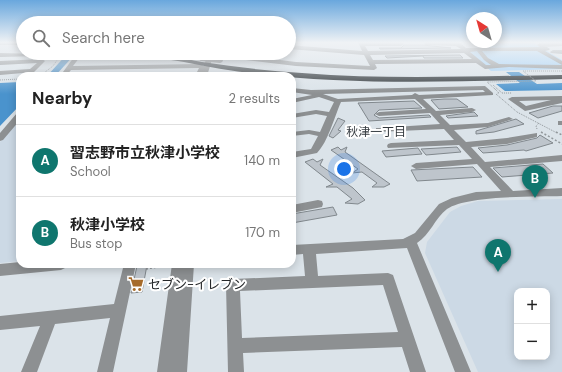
<!DOCTYPE html>
<meta charset="utf-8">
<style>
:root{--surface:#fff;--page:#f2f2f2;--text:#222;--muted:#767676;--line:#e0e0e0;--accent:#0f766e}
body{margin:0;font-family:"DM Sans","Noto Sans JP",sans-serif;background:var(--page);color:var(--text)}
.controls{position:absolute;right:12px;bottom:12px;display:grid;overflow:hidden;border-radius:8px;box-shadow:0 2px 10px #0003}
.controls button{width:36px;height:36px;display:grid;place-items:center;padding:0;border:0;border-bottom:1px solid var(--line);background:var(--surface);color:var(--text);font:20px sans-serif}
.compass{position:absolute;left:466px;top:12px;width:36px;height:36px;border-radius:50%;background:var(--surface);box-shadow:0 2px 10px #0003;rotate:323deg}
.you{position:absolute;left:344px;top:169px;width:14px;height:14px;margin:-10px;border:3px solid #fff;border-radius:50%;background:#1a73e8;box-shadow:0 0 0 6px #1a73e833}
.badge{display:grid;place-items:center;width:26px;height:26px;border-radius:50%;background:var(--accent);color:#fff;font-size:13px;font-weight:700}
.pin{position:absolute;translate:-50% -33px;filter:drop-shadow(0 1px 2px #0008)}
.pin::after{content:'';position:absolute;top:21px;width:14px;height:12px;background:inherit;clip-path:polygon(0 0,100% 0,50% 100%)}
.list{margin:0;padding:0;list-style:none}
h2{display:flex;justify-content:space-between;align-items:center;height:52px;margin:0;padding:0 16px;font-size:17px}
h2 small{font-size:13px;font-weight:400;color:var(--muted)}
.list li{display:grid;grid-template-columns:26px 1fr auto;gap:12px;align-items:center;box-sizing:border-box;height:72px;padding:0 16px;border-top:1px solid var(--line)}
.list b{display:block;font-size:15px;white-space:nowrap}
.list p{margin:0;font-size:13px;white-space:nowrap;color:var(--muted)}
.list em{font-size:13px;font-style:normal;color:var(--muted)}
.icon{flex:none;width:22px;height:22px;fill:none;stroke:currentColor;stroke-width:2;stroke-linecap:round;stroke-linejoin:round}
.map{position:relative;flex:none;width:562px;height:372px;overflow:hidden}
.search{position:absolute;background:var(--surface);box-shadow:0 2px 10px #0003;left:16px;top:16px;width:280px;height:44px;display:flex;align-items:center;gap:10px;box-sizing:border-box;padding:0 14px;border-radius:22px;color:var(--muted);font-size:15px}
.panel{position:absolute;background:var(--surface);box-shadow:0 2px 10px #0003;left:16px;top:72px;width:280px;height:196px;border-radius:12px}
.map>svg:first-child{display:block}
.built{fill:#ccd9e5;fill-rule:evenodd}
.green{fill:#a1d0f7}
.water{fill:#4a93cd}
.lines{fill:none;stroke-linecap:round;stroke-linejoin:round}
.river{fill:#4a93cd;fill-rule:evenodd}
.building{fill:#bec5cc;stroke:#81888d}
.path-far1{stroke:#92989c;stroke-width:1;stroke-dasharray:1 1;stroke-linecap:butt}
.path{stroke:#92989c;stroke-width:1.5;stroke-dasharray:2 2;stroke-linecap:butt}
.minor{fill:#8d9092;fill-rule:evenodd}
.highway{fill:#31373b;fill-rule:evenodd}
.path-bridge{stroke:#92989c;stroke-width:1;stroke-dasharray:1 1;stroke-linecap:butt}
.minor-bridge{stroke:#8d9092;stroke-width:6}
.labels{text-anchor:middle;dominant-baseline:central;stroke-width:4;stroke-linejoin:round;paint-order:stroke}
.neighbourhood-label{font-size:12px;fill:#343a3f;stroke:#fff}
.near-poi-label{font-size:13px;fill:#25282a;stroke:#fff;text-anchor:start}
</style>
<div class="map">
<svg width="562" height="372" viewBox="0 0 562 372">
<rect width="100%" height="100%" fill="#dbe3e9"/>
<path class="built" d="M 20,118 L 20,261 L 0,263 L 0,142 Z
M 562,199 L 562,372 L 478,372 L 425,253 L 427,242 L 450,212 L 461,206 L 478,201 ZM 517,291 L 547,291 L 547,357 L 517,357 Z"/>
<path class="green" d="M 481,42 L 532,42 L 562,60 L 562,69 L 491,71 L 466,50 L 485,48 L 485,46 Z"/>
<path class="water" d="M 506,72 L 519,72 L 537,84 L 562,83 L 562,90 L 505,91 L 496,84 L 520,83 Z
M 20,82 L 20,105 L 0,126 L 0,83 Z"/>
<g class="lines">
<path class="river" d="M 68,53 L 76,53 L 55,76 L 47,76 Z"/>
</g>
<path class="building" d="M 404,45 L 423,45 L 451,48 L 380,49 L 379,48 L 401,48 Z
M 460,55 L 463,58 L 424,58 L 423,56 L 387,58 L 385,56 Z
M 444,99 L 457,99 L 468,107 L 439,109 L 431,100 Z
M 414,101 L 422,108 L 379,110 L 374,115 L 379,118 L 429,115 L 431,117 L 369,121 L 358,103 Z
M 553,106 L 562,106 L 562,111 L 538,118 L 529,113 Z
M 474,112 L 478,116 L 448,118 L 446,116 Z
M 338,118 L 345,121 L 338,130 L 341,131 L 333,138 L 329,136 Z
M 516,119 L 524,124 L 494,132 L 476,134 L 476,131 Z
M 540,135 L 553,143 L 526,151 L 524,150 L 483,153 L 478,148 L 507,145 L 537,138 Z
M 338,147 L 341,150 L 347,147 L 345,152 L 390,184 L 384,187 L 372,187 L 377,183 L 362,172 L 352,173 L 358,169 L 331,150 Z
M 457,147 L 461,152 L 426,155 L 421,149 Z
M 418,148 L 422,154 L 386,157 L 382,151 Z
M 313,159 L 317,162 L 323,159 L 320,165 L 353,188 L 365,200 L 358,204 L 345,203 L 352,199 L 337,187 L 326,187 L 333,184 L 305,162 Z
M 543,164 L 553,173 L 502,177 L 493,168 Z
M 473,167 L 482,177 L 417,181 L 411,170 Z
M 333,207 L 337,215 L 292,223 L 292,214 Z
M 147,265 L 142,292 L 131,293 L 137,266 Z"/>
<g class="lines">
<path class="path-far1" d="M 40,76 L 53,66 L 62,53
M 0,80 L 20,79
M 493,85 L 502,93 L 512,93
M 495,89 L 499,93 L 497,93
M 496,94 L 517,112 L 557,133
M 537,129 L 536,126 L 539,123"/>
<path class="path" d="M 541,132 L 562,144
M 556,132 L 562,135
M 146,269 L 158,267"/>
<path class="minor" d="M 0,42 L 23,42 L 23,45 L 0,45 Z
M 358,42 L 401,42 L 404,44 L 401,46 L 365,46 L 368,51 L 461,49 L 456,46 L 425,45 L 424,44 L 427,42 L 459,42 L 466,48 L 547,47 L 550,49 L 549,50 L 545,51 L 562,61 L 562,65 L 537,51 L 482,51 L 488,58 L 499,64 L 562,65 L 562,69 L 509,67 L 485,69 L 476,63 L 375,64 L 377,68 L 374,70 L 296,66 L 221,57 L 218,55 L 219,53 L 225,53 L 296,62 L 370,66 L 364,55 L 289,49 L 289,45 L 362,51 ZM 477,51 L 484,60 L 491,65 L 486,65 L 470,52 ZM 464,53 L 472,59 L 373,60 L 370,55 Z
M 562,42 L 562,46 L 540,47 L 537,45 L 540,43 Z
M 553,50 L 562,50 L 562,54 L 551,53 L 550,52 Z
M 0,53 L 41,54 L 38,56 L 0,57 Z
M 77,53 L 83,53 L 73,66 L 200,64 L 204,66 L 208,53 L 214,53 L 207,76 L 195,76 L 199,68 L 71,70 L 66,76 L 60,76 Z
M 174,53 L 200,56 L 201,53 L 207,53 L 204,59 L 202,60 Z
M 42,59 L 45,61 L 34,72 L 0,75 L 0,71 L 30,69 L 37,63 L 0,65 L 0,61 Z
M 264,73 L 266,74 L 266,76 L 208,76 L 211,74 Z
M 485,86 L 493,93 L 493,95 L 423,99 L 436,111 L 472,108 L 476,110 L 472,112 L 440,115 L 450,125 L 488,123 L 509,117 L 513,119 L 488,127 L 454,130 L 466,142 L 507,138 L 537,133 L 537,137 L 507,144 L 471,147 L 485,162 L 562,155 L 562,161 L 490,167 L 513,191 L 562,188 L 562,196 C 535,197 468,195 447,209 C 435,218 430,235 417,243 L 471,372 L 455,372 L 407,248 L 316,254 L 318,276 L 388,273 L 393,275 L 426,372 L 410,372 L 402,347 L 243,353 L 244,372 L 228,372 L 226,285 L 228,281 L 233,279 L 305,276 L 303,254 L 292,255 L 292,245 L 403,239 L 415,233 L 439,204 L 452,198 L 476,192 L 501,191 L 477,164 L 416,169 L 411,166 L 416,163 L 472,159 L 459,145 L 388,148 L 387,146 L 388,144 L 391,143 L 454,140 L 444,129 L 376,132 L 376,128 L 379,128 L 440,124 L 430,113 L 379,116 L 375,114 L 379,112 L 426,109 L 415,99 L 341,102 C 334,118 328,142 317,153 L 292,158 L 292,152 L 311,149 L 318,136 L 309,134 L 292,136 L 292,132 L 309,130 L 320,132 L 327,116 L 316,114 L 292,118 L 292,114 L 316,110 L 329,112 L 334,102 L 319,97 L 292,103 L 292,99 L 312,95 L 292,92 L 292,88 L 311,90 ZM 483,90 L 485,92 L 419,95 L 415,93 L 412,95 L 338,99 L 323,94 ZM 383,285 L 398,332 L 242,338 L 240,291 Z
M 562,96 L 562,103 L 525,111 L 508,99 L 512,97 ZM 551,100 L 526,106 L 519,101 Z
M 17,113 L 20,113 L 20,120 L 3,140 L 0,141 L 0,133 Z
M 558,121 L 562,121 L 562,125 L 558,125 Z
M 318,200 L 322,201 L 323,204 L 322,207 L 292,213 L 292,205 Z
M 20,262 L 20,264 L 67,264 L 65,268 L 61,270 L 0,276 L 0,264 Z
M 124,264 L 136,264 L 113,372 L 97,372 L 110,318 L 55,324 L 37,372 L 21,372 L 40,326 L 0,330 L 0,316 L 114,304 Z
M 172,264 L 194,264 L 187,372 L 157,372 Z"/>
<path class="highway" d="M 146,53 C 165,53 183,59 202,62 C 235,67 268,71 302,73 C 388,80 475,76 562,75 L 562,79 C 436,82 307,88 184,62 C 173,60 154,59 146,53 Z"/>
<path class="path-bridge" d="M 495,89 L 487,82 L 536,81 L 523,71 L 562,71"/>
<path class="minor-bridge" d="M 202,58 L 220,60"/>
</g>
<linearGradient id="sky" x2="0" y2="1"><stop stop-color="#69a7dd"/><stop offset="0.45" stop-color="#eff2f5"/><stop offset="1" stop-color="#eff2f5" stop-opacity="0"/></linearGradient>
<rect width="562" height="94" fill="url(#sky)"/>
<defs>
<symbol id="supermarket-bare" viewBox="-9 -9 18 18"><path d="M-6-5.5h2.5l.6 2H6L4.5 2H-2.5L-4.4-4H-6ZM-1.5 3.2a1.3 1.3 0 1 0 .1 0ZM3 3.2a1.3 1.3 0 1 0 .1 0Z" fill="#a66b2b" stroke="#fff" stroke-width="2.5" paint-order="stroke"/></symbol>
</defs>
<g fill-rule="evenodd">
<use href="#supermarket-bare" x="125" y="273" width="22" height="22"/>
</g>
<g class="labels">
<g class="neighbourhood-label">
<text x="376" y="132">秋津一丁目</text>
</g>
<g class="near-poi-label">
<text x="148" y="284">セブン-イレブン</text>
</g>
</g>
</svg>
<div class="controls">
<button>+</button>
<button>−</button>
</div>
<svg class="compass" viewBox="-18 -18 36 36"><path d="M0-13l5 13h-10z" fill="#e53935"/><path d="M0 13l5-13h-10z" fill="#767676"/></svg>
<div class="you"></div>
<div class="pin badge" style="left:498px;top:272px">A</div>
<div class="pin badge" style="left:535px;top:198px">B</div>
<div class="search"><svg class="icon" aria-label="search" viewBox="0 0 24 24"><circle cx="10" cy="10" r="6"/><path d="M15 15l6 6"/></svg>Search here</div>
<section class="panel">
<h2>Nearby<small>2 results</small></h2>
<ul class="list">
<li><span class="badge">A</span><div><b>習志野市立秋津小学校</b><p>School</p></div><em>140 m</em></li>
<li><span class="badge">B</span><div><b>秋津小学校</b><p>Bus stop</p></div><em>170 m</em></li>
</ul>
</section>
</div>
